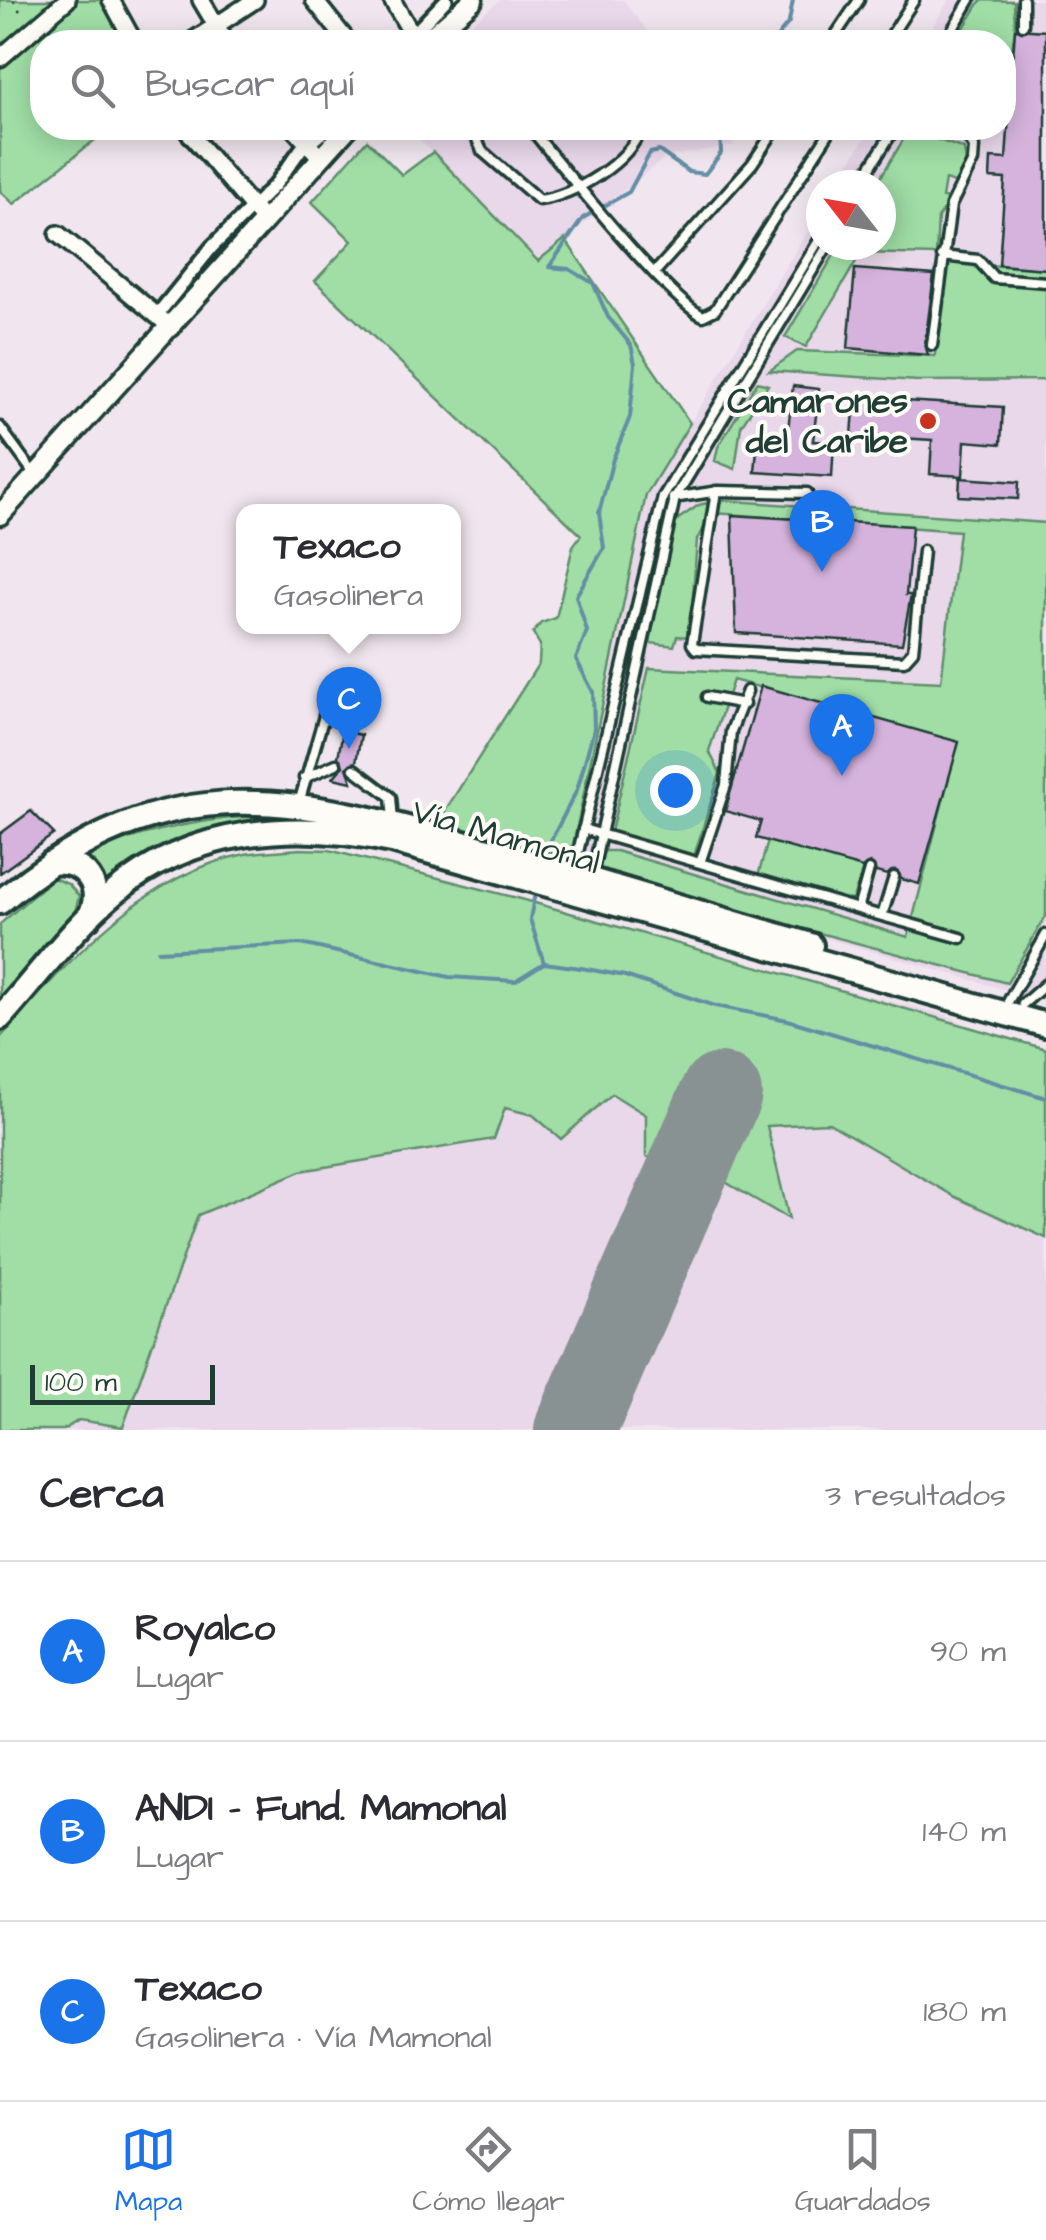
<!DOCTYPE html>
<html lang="es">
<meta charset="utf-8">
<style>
:root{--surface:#fff;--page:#f2f2f3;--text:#2b2b33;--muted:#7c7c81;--line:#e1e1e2;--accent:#1a73e8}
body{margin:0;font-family:"Architects Daughter",sans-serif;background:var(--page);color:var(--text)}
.compass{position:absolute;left:806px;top:170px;width:90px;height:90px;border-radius:50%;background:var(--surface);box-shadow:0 5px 25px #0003;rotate:301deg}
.scale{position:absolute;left:30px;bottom:25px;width:185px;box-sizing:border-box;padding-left:10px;border:5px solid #1f3d34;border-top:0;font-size:28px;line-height:35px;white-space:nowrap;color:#1f3d34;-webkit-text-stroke:8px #fdfcf7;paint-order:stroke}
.you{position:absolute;left:675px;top:790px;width:35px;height:35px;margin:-25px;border:8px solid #fff;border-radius:50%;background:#1a73e8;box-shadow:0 0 0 15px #1a73e833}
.badge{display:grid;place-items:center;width:65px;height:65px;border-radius:50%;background:var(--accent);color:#fff;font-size:32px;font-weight:700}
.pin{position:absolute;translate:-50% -82px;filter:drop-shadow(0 2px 5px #0008)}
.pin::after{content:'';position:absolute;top:52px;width:35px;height:30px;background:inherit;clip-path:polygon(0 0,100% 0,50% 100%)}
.popup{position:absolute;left:236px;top:504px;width:225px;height:130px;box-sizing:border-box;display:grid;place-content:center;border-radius:20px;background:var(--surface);filter:drop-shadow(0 2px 8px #0005);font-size:32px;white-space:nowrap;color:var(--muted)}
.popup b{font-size:38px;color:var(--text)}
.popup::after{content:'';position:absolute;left:50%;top:100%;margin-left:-20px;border:20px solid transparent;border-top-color:var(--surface)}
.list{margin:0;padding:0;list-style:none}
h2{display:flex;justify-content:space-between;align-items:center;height:130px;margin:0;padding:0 40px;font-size:42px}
h2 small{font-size:32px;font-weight:400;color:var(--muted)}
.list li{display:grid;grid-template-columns:65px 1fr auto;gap:30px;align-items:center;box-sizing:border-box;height:180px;padding:0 40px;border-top:2px solid var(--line)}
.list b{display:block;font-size:38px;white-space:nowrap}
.list p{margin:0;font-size:32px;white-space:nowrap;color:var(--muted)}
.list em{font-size:32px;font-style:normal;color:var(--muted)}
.icon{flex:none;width:55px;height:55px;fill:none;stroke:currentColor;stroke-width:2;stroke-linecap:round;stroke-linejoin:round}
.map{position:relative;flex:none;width:1046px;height:1430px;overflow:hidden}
.search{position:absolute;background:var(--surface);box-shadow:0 5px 25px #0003;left:30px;right:30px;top:30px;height:110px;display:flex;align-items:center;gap:25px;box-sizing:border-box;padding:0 35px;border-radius:40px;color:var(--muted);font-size:38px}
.sheet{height:670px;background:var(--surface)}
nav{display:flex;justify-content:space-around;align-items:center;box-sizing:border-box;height:140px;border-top:2px solid var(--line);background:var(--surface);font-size:28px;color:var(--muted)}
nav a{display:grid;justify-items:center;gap:5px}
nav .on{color:var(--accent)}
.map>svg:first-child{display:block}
.built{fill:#e9d7ea}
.green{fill:#a0dea6;stroke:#608e6d;stroke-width:2.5}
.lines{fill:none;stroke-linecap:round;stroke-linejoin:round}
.stream{stroke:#638ea4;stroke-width:4}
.runway{stroke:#889292;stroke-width:82}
.building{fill:#d6b3dd;stroke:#1f3d34;stroke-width:2.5}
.service-casing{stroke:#1f3d34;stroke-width:15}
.pedestrian-casing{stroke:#1f3d34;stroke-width:19}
.minor-casing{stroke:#1f3d34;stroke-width:22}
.tertiary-casing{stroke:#1f3d34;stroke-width:25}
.primary-casing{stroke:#1f3d34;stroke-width:30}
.path{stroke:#1f3d34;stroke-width:2.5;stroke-dasharray:2.5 8;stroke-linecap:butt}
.service{stroke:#fdfcf7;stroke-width:8}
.pedestrian{stroke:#fdfcf7;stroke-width:11}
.minor{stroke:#fdfcf7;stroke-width:15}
.tertiary{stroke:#fdfcf7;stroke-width:18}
.primary{stroke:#fdfcf7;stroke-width:22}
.poi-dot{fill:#c8321e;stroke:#fdfcf7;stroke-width:4}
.labels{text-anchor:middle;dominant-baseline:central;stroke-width:8;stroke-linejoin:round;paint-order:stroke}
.poi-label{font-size:35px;font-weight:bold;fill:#1f3d34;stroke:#fdfcf7;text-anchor:end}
.street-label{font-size:35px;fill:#1f3d34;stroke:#fdfcf7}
</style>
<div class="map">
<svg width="1046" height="1430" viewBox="0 0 1046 1430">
<rect width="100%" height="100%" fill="#f1e6ef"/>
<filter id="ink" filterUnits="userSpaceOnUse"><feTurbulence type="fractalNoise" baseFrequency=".01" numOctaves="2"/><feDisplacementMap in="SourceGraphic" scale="20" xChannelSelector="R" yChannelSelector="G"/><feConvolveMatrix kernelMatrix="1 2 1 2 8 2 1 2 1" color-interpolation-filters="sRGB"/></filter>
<g filter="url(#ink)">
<path class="built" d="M 501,0 L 623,0 L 656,42 L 447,42 Z
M 949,0 L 1046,0 L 1046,1001 L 569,865 L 646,495 L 821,209 L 821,245 L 881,245 L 881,185 L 836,185 L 871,128 L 1004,128 L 1004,42 L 923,42 Z
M 408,128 L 721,128 L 735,145 L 666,157 L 538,261 Z
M 532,911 L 950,1016 L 1046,1065 L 1046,1430 L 0,1430 L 0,1049 Z"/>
<path class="green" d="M 0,0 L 103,0 L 130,42 L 42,42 L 42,128 L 110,128 L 14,204 L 0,191 Z
M 981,0 L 1014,1 L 1015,29 L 1008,77 L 1004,77 L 1004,42 L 955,42 Z
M 917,132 L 964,149 L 966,163 L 955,183 L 945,180 L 942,198 L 951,199 L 938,217 L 936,255 L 861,253 L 806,347 L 785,337 L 840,245 L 881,245 L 881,185 L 876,185 L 906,135 Z
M 367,140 L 402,175 L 433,152 L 538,261 L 565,239 L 690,423 L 646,495 L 569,865 L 436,825 L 539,663 L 540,645 L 533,633 L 541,623 L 556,618 L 573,546 L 581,535 L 315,281 L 352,241 L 312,202 Z
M 942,262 L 1046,269 L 1046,380 L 918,381 L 769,371 L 797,351 L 935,356 Z
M 757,382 L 768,385 L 741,426 L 735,469 L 715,461 L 718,447 Z
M 720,500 L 1046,523 L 1046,916 L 1007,983 L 598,874 L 596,862 L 605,851 L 616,851 L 908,937 L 958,742 L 733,680 L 709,751 L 720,773 L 694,856 L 611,832 L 649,668 L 941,682 L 959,531 L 714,513 L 697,539 L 690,637 L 677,636 L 674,646 L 650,643 L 668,526 L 699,505 Z
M 252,816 L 355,823 L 250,828 L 106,896 L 96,867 L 79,857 C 136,833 190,821 252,816 Z
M 768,841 L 864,868 L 851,903 L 758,876 Z
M 299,849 L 329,850 L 521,899 L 1046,1049 L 1046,1238 L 955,1197 L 829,1123 L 767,1126 L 789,1219 L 713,1175 L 646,1156 L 646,1115 L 612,1094 L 561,1139 L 533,1115 L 505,1108 L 494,1139 L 301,1171 L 198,1215 L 123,1427 L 79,1420 L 63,1430 L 0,1430 L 0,1038 C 67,963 141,875 245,854 C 262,851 281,851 299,849 Z
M 53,878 L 68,884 L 79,896 L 75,912 L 0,997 L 0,924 Z"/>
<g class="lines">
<path class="stream" d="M 773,42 L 789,22 L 793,0
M 547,848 L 577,790 L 594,729 L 593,692 L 576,659 L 587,631 L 576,596 L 604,548 L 599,513 L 613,459 L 630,417 L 635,364 L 631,345 L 608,317 L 593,283 L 569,269 L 549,267 L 583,218 L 629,192 L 650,153 L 659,151 L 689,172 L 705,174 L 721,153 L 720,128
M 535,893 L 530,919 L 544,963
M 158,951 L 301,944 L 449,977 L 515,981 L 544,963 L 581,968 L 625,976 L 715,1006 L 788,1020 L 1046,1098"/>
<path class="runway" d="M 575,1430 L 721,1094"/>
</g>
<path class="building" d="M 1015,29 L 1046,31 L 1046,269 L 999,265 L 1005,179 L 990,178 L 991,158 L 1006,159 Z
M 855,269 L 934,275 L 925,344 L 928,355 L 848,348 Z
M 793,386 L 819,389 L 813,441 L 834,442 L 832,477 L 755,472 L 758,437 L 787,439 Z
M 855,398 L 1003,407 L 1001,444 L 965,441 L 963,476 L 930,474 L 932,440 L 852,435 Z
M 960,478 L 1019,482 L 1018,499 L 959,496 Z
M 732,515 L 912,526 L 906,595 L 911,595 L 902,644 L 736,633 Z
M 761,686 L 959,742 L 919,884 L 901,879 L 895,870 L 887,875 L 876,872 L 870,863 L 862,868 L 756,838 L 761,821 L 725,811 Z
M 343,731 L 361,735 L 356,762 L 347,767 L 352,782 L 333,778 L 343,766 L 338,757 Z
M 31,811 L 54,834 L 0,873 L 0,834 Z"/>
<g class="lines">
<defs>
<path id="service" d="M 1023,25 L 1023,0
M 831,42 L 859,0
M 887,42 L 914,0
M 945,42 L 970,0
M 472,128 L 482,151 L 539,200 C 574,196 630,162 641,128
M 530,128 C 560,164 669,301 703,316 L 715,310 L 832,128
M 859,185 L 895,128
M 942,256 L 978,260 L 994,278 L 1046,282
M 656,271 L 752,164 L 776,128
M 932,345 L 951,205 L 973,161 L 974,147 L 962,128
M 0,427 L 35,475
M 716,491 L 692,644 L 696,649 L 904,661 L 913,651 L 923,551
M 673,498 L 719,491 L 807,493
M 707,697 L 744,704
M 354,769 L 391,797 L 393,821
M 304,778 L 336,764
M 299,803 L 328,702
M 583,829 L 882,916 L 894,877
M 700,863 L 726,785 L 731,731 L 747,691
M 573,873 L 663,497 L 821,237
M 592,875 L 675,498 L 828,245
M 858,909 L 869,870
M 882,916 L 961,938
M 1009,1000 L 1046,935
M 1023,1004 L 1046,984"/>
<path id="pedestrian" d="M 406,42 L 446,0
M 157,315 L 212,247 L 275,185 L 301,149 L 329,128"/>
<path id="minor" d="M 111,0 L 134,42
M 201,0 L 226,42
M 314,0 L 348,42
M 392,0 L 412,34 L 422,42
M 191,42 L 255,0
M 0,58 L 67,0
M 185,128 L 265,222
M 293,128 L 321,158
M 58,234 L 172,328"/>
<path id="tertiary" d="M 425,42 L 473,0
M 0,515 L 348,128"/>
<path id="primary" d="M 51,863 C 85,859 105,887 89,917
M 0,902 C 174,755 309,800 506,855 C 608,884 709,916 811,945
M 0,1018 C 37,977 72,928 114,893 C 192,827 297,820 392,841 L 1046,1025"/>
</defs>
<use href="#service" class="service-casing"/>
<use href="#pedestrian" class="pedestrian-casing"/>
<use href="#minor" class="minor-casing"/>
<use href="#tertiary" class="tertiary-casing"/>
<use href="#primary" class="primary-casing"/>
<path class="path" d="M 13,0 L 23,16"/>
<use href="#service" class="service"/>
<use href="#pedestrian" class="pedestrian"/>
<use href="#minor" class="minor"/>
<use href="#tertiary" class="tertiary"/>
<use href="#primary" class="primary"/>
</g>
</g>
<circle class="poi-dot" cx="928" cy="421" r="10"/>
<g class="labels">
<g class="poi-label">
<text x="908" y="401">Camarones<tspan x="908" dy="40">del Caribe</tspan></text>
</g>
<g class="street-label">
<text transform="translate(506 837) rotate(16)">Vía Mamonal</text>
</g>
</g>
</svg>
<svg class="compass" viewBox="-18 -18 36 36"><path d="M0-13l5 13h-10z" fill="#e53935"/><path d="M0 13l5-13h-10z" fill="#7c7c81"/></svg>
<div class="scale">100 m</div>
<div class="you"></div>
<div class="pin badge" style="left:842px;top:776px">A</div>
<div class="pin badge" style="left:822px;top:572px">B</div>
<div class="pin badge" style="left:349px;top:749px">C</div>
<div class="popup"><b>Texaco</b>Gasolinera</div>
<div class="search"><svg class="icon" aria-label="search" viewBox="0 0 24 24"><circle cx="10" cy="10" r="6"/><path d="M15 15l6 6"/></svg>Buscar aquí</div>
</div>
<section class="sheet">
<h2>Cerca<small>3 resultados</small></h2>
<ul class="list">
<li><span class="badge">A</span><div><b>Royalco</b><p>Lugar</p></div><em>90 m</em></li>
<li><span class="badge">B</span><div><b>ANDI - Fund. Mamonal</b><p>Lugar</p></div><em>140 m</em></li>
<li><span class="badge">C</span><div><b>Texaco</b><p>Gasolinera · Vía Mamonal</p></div><em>180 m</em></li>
</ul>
</section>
<nav>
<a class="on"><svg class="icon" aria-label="map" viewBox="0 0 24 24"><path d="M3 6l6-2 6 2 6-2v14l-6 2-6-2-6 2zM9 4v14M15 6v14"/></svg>Mapa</a>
<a><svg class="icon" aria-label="directions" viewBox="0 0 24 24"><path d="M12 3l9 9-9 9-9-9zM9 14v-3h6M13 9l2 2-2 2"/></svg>Cómo llegar</a>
<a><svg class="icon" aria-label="saved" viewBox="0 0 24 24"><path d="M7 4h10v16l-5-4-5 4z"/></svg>Guardados</a>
</nav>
